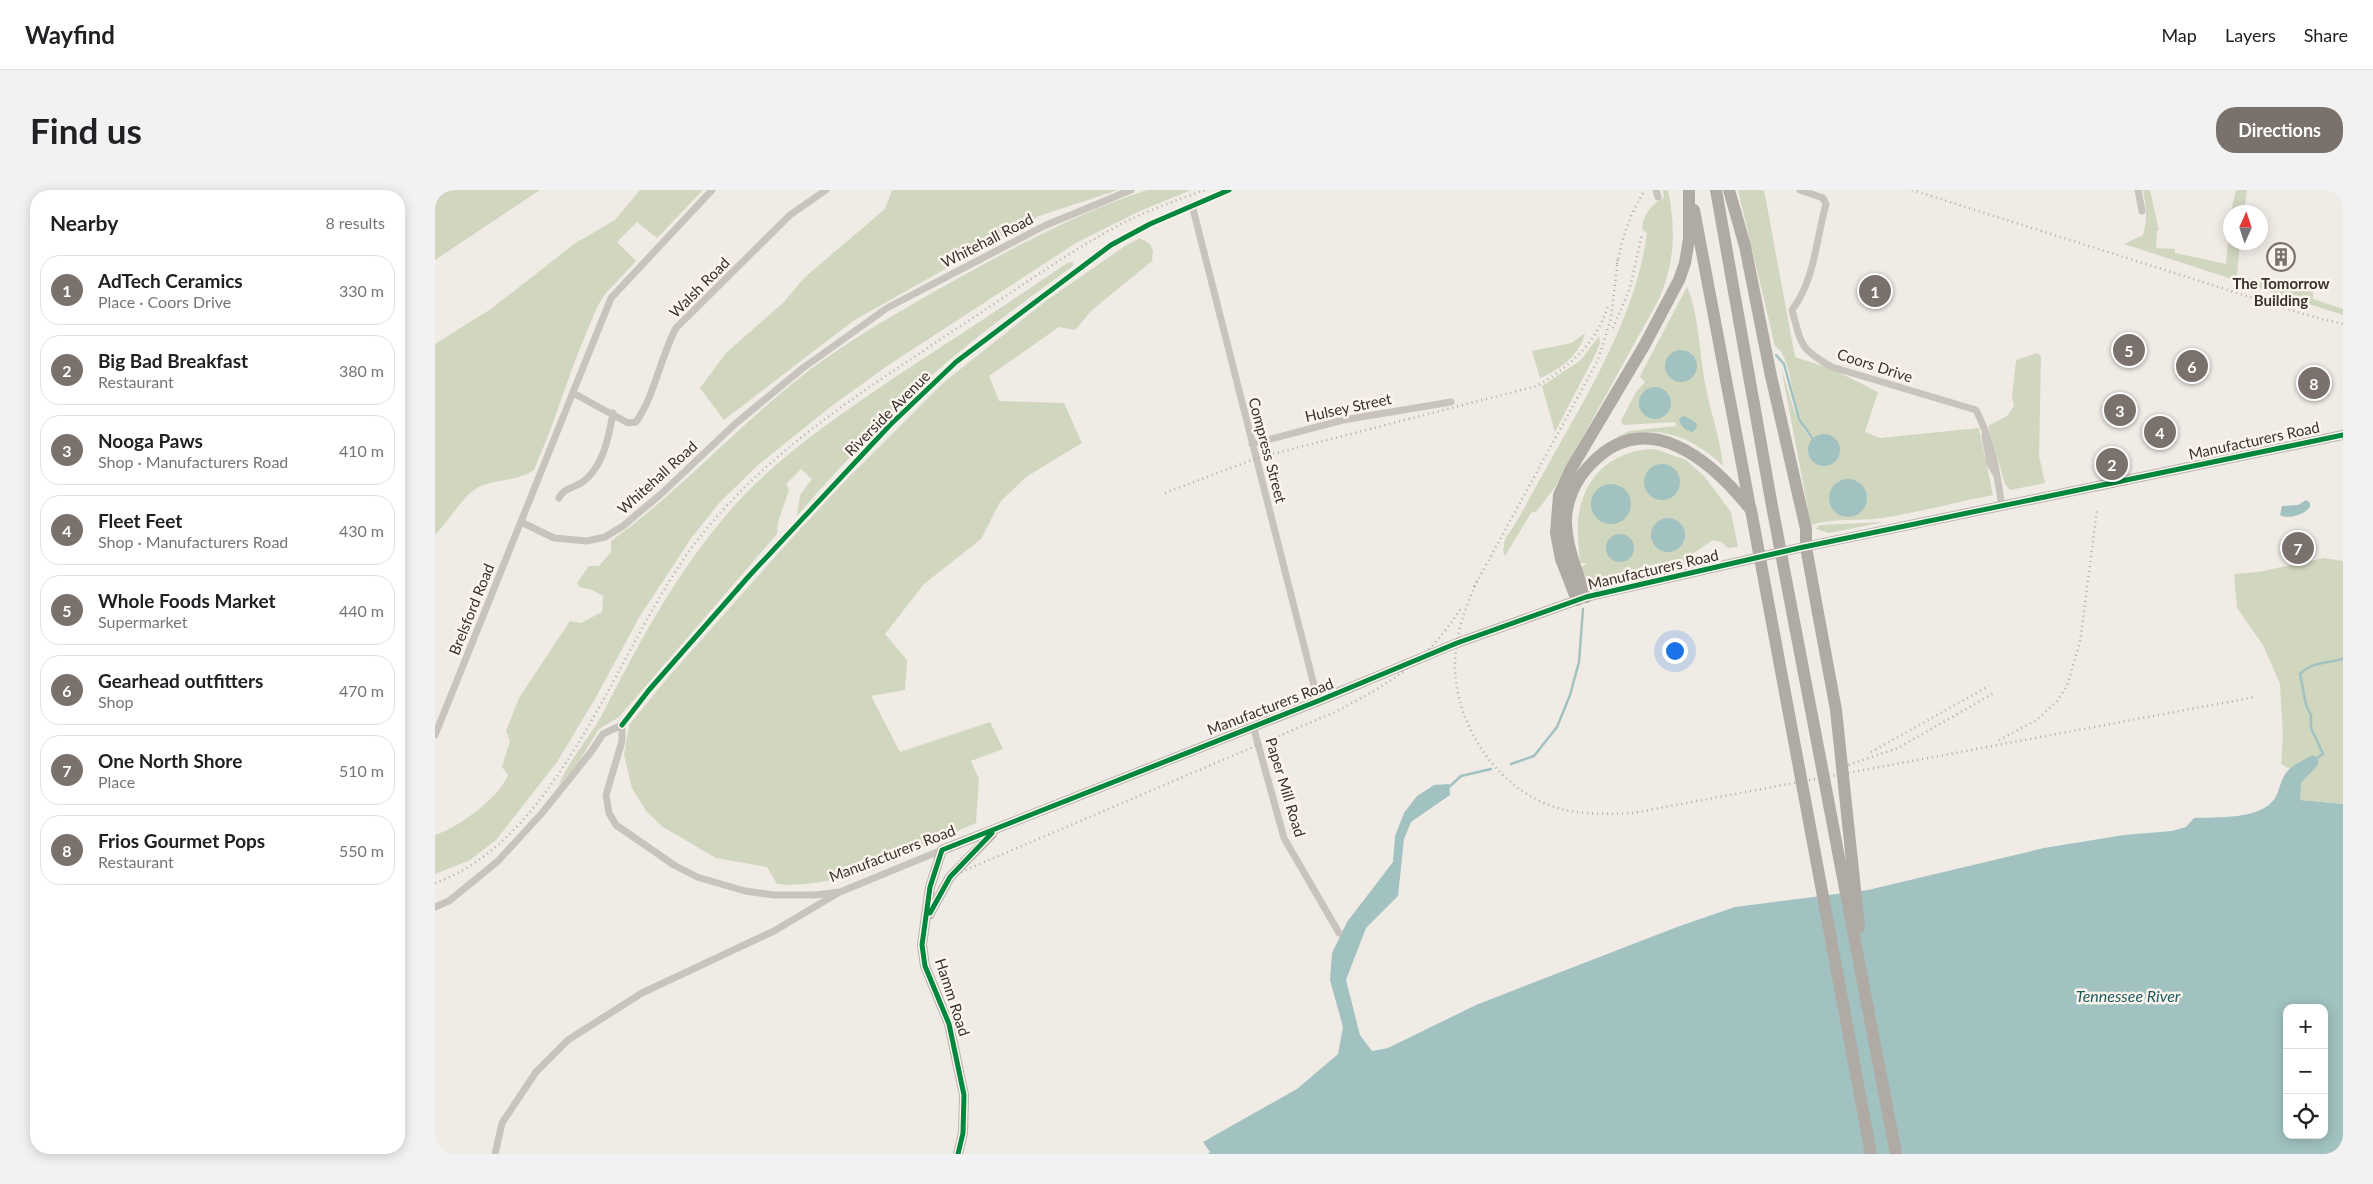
<!DOCTYPE html>
<meta charset="utf-8">
<style>
:root{--surface:#fff;--page:#f2f2f2;--text:#202124;--muted:#757577;--line:#e0e0e0;--accent:#7a716c}
body{margin:0;font-family:Lato,sans-serif;background:var(--page);color:var(--text)}
.controls{position:absolute;right:15px;bottom:15px;display:grid;overflow:hidden;border-radius:10px;box-shadow:0 2px 12px #0003}
.controls button{width:45px;height:45px;display:grid;place-items:center;padding:0;border:0;border-bottom:1px solid var(--line);background:var(--surface);color:var(--text);font:25px sans-serif}
.compass{position:absolute;left:1788px;top:15px;width:45px;height:45px;border-radius:50%;background:var(--surface);box-shadow:0 2px 12px #0003;rotate:3deg}
.you{position:absolute;left:1239px;top:460px;width:18px;height:18px;margin:-12px;border:4px solid #fff;border-radius:50%;background:#1a73e8;box-shadow:0 0 0 8px #1a73e833}
.badge{display:grid;place-items:center;width:32px;height:32px;border-radius:50%;background:var(--accent);color:#fff;font-size:16px;font-weight:700}
.pin{position:absolute;translate:-50% -50%;border:2px solid #fff;box-shadow:0 1px 5px #0006}
.list{margin:0;padding:0;list-style:none}
h2{display:flex;justify-content:space-between;align-items:center;height:65px;margin:0;padding:0 20px;font-size:21px}
h2 small{font-size:16px;font-weight:400;color:var(--muted)}
.list li{display:grid;grid-template-columns:32px 1fr auto;gap:15px;align-items:center;box-sizing:border-box;height:70px;margin:0 10px 10px;padding:0 10px;border:1px solid var(--line);border-radius:20px}
.list b{display:block;font-size:19px;white-space:nowrap}
.list p{margin:0;font-size:16px;white-space:nowrap;color:var(--muted)}
.list em{font-size:16px;font-style:normal;color:var(--muted)}
.icon{flex:none;width:28px;height:28px;fill:none;stroke:currentColor;stroke-width:2;stroke-linecap:round;stroke-linejoin:round}
.map{position:relative;flex:none;width:1908px;height:964px;overflow:hidden;border-radius:20px}
header{display:flex;align-items:center;gap:30px;box-sizing:border-box;height:70px;padding:0 25px;background:var(--surface);border-bottom:1px solid var(--line)}
header strong{font-size:24px}
nav{display:flex;gap:28px;margin-inline-start:auto;font-size:18px}
.intro{display:flex;align-items:center;justify-content:space-between;box-sizing:border-box;height:120px;padding:0 30px}
h1{margin:0;font-size:35px}
.button{padding:12px 22px;border-radius:20px;background:var(--accent);color:#fff;font-size:18px;font-weight:700}
main{display:flex;gap:30px;padding:0 30px}
aside{flex:1;background:var(--surface);border-radius:20px;box-shadow:0 2px 12px #0003}
.map>svg:first-child{display:block}
.green{fill:#d1d6bf}
.water{fill:#a1c2c1;fill-rule:evenodd}
.lines{fill:none;stroke-linecap:round;stroke-linejoin:round}
.stream{stroke:#a1c2c1;stroke-width:2.5}
.minor{stroke:#c9c3be;stroke-width:7}
.secondary{stroke:#bab3ae;stroke-width:10}
.primary{stroke:#b8b1ad;stroke-width:10}
.motorway{stroke:#afaaa4;stroke-width:12}
.rail{stroke:#b1aca8;stroke-width:2.5;stroke-dasharray:1 4;stroke-linecap:butt}
.motorway-bridge{stroke:#afaaa4;stroke-width:12}
.cycleway-casing{stroke:#fbf5ee;stroke-width:8}
.cycleway{stroke:#00873e;stroke-width:5}
.labels{text-anchor:middle;dominant-baseline:central;stroke-width:5;stroke-linejoin:round;paint-order:stroke}
.street-label{font-size:15px;fill:#3b302b;stroke:#fbf5ee}
.poi-label{font-size:15px;font-weight:bold;fill:#3b302b;stroke:#fbf5ee}
.water-label{font-size:16px;font-style:italic;fill:#1f5a5e;stroke:#fbf5ee}
</style>
<header>
<strong>Wayfind</strong>
<nav><a>Map</a><a>Layers</a><a>Share</a></nav>
</header>
<div class="intro"><h1>Find us</h1><a class="button">Directions</a></div>
<main>
<aside>
<h2>Nearby<small>8 results</small></h2>
<ul class="list">
<li><span class="badge">1</span><div><b>AdTech Ceramics</b><p>Place · Coors Drive</p></div><em>330 m</em></li>
<li><span class="badge">2</span><div><b>Big Bad Breakfast</b><p>Restaurant</p></div><em>380 m</em></li>
<li><span class="badge">3</span><div><b>Nooga Paws</b><p>Shop · Manufacturers Road</p></div><em>410 m</em></li>
<li><span class="badge">4</span><div><b>Fleet Feet</b><p>Shop · Manufacturers Road</p></div><em>430 m</em></li>
<li><span class="badge">5</span><div><b>Whole Foods Market</b><p>Supermarket</p></div><em>440 m</em></li>
<li><span class="badge">6</span><div><b>Gearhead outfitters</b><p>Shop</p></div><em>470 m</em></li>
<li><span class="badge">7</span><div><b>One North Shore</b><p>Place</p></div><em>510 m</em></li>
<li><span class="badge">8</span><div><b>Frios Gourmet Pops</b><p>Restaurant</p></div><em>550 m</em></li>
</ul>
</aside>
<div class="map">
<svg width="1908" height="964" viewBox="0 0 1908 964">
<rect width="100%" height="100%" fill="#f0ebe5"/>
<path class="green" d="M 0,0 L 105,0 L 0,70 Z
M 205,0 L 268,0 L 222,48 L 202,32 L 182,52 L 201,71 L 170,104 L 162,117 L 141,168 L 115,241 L 99,280 C 79,293 56,288 39,300 C 27,308 12,333 0,345 L 0,154 L 56,119 L 139,54 L 180,30 Z
M 457,0 L 683,0 L 604,26 L 418,131 L 289,230 L 265,198 L 291,163 L 349,112 L 370,87 L 450,19 Z
M 712,0 L 756,0 L 705,21 L 641,53 L 452,176 L 394,218 L 322,276 L 285,312 L 257,347 L 205,426 L 161,507 L 122,572 L 61,650 L 35,670 L 0,684 L 0,645 C 23,638 65,607 73,585 L 67,577 L 75,551 L 71,541 L 84,508 L 135,431 L 146,433 L 167,422 L 168,406 L 157,400 L 145,397 L 142,393 L 154,376 L 164,376 L 176,362 L 176,351 C 247,300 306,232 376,179 C 423,144 476,115 527,86 C 586,54 647,21 712,0 Z
M 1228,0 L 1233,0 C 1241,39 1240,72 1224,109 L 1120,297 L 1102,321 L 1096,323 L 1070,366 L 1068,362 L 1070,349 C 1087,325 1099,299 1114,273 C 1153,204 1202,123 1212,43 L 1208,40 C 1205,28 1218,12 1229,8 Z
M 1303,0 L 1329,0 L 1360,167 L 1397,179 L 1443,202 L 1430,242 L 1445,248 L 1544,238 L 1558,305 C 1521,312 1485,322 1448,328 C 1425,331 1397,328 1376,335 L 1346,177 L 1359,220 L 1370,242 L 1376,249 L 1378,247 C 1373,241 1368,235 1365,228 C 1356,209 1357,167 1340,156 Z
M 1708,0 L 1715,0 L 1724,41 L 1722,41 L 1721,58 L 1740,59 L 1740,63 L 1791,74 L 1795,31 L 1796,52 L 1805,53 L 1802,86 L 1878,102 L 1878,109 L 1908,119 L 1908,125 L 1689,54 L 1708,45 C 1713,29 1711,16 1708,0 Z
M 1801,0 L 1812,0 L 1809,22 L 1796,22 Z
M 705,48 L 715,54 L 718,61 L 717,71 L 657,120 L 640,140 L 624,137 L 554,186 L 564,211 L 629,213 L 647,253 L 591,287 L 565,312 L 546,349 L 489,394 L 450,444 L 472,470 L 470,500 L 436,506 L 465,562 L 555,532 L 568,559 L 536,571 L 544,589 L 541,633 C 482,658 407,701 342,694 L 332,677 L 281,668 L 228,637 L 211,621 L 197,598 L 189,565 L 194,535 L 235,485 L 356,349 L 409,292 L 508,193 L 612,110 L 690,56 Z
M 638,72 L 638,76 C 589,112 539,147 494,188 C 447,231 404,278 362,326 L 365,305 L 377,289 L 366,279 L 351,294 L 354,300 L 343,332 L 342,344 L 184,527 L 164,539 L 143,573 L 124,595 C 133,571 157,545 169,521 C 202,457 237,391 283,335 C 332,273 401,227 465,184 C 521,147 577,111 632,73 Z
M 1252,97 C 1263,122 1264,154 1268,181 C 1272,213 1285,244 1288,276 C 1259,248 1224,233 1184,248 L 1182,247 L 1194,241 L 1241,236 L 1240,232 L 1188,235 L 1186,231 L 1201,202 L 1210,192 L 1205,187 L 1206,184 Z
M 1150,143 C 1145,164 1125,180 1105,188 L 1097,161 L 1137,153 Z
M 1164,146 L 1165,153 L 1160,165 L 1120,242 L 1107,196 L 1146,170 Z
M 1603,163 L 1606,167 L 1604,266 L 1610,293 L 1575,300 L 1570,294 L 1553,236 L 1572,226 L 1579,216 L 1577,208 L 1581,170 Z
M 1220,259 L 1251,270 L 1269,286 L 1296,322 L 1303,357 L 1293,358 L 1287,352 L 1278,350 L 1254,366 L 1253,374 L 1166,392 L 1155,390 L 1155,386 L 1150,386 L 1146,378 L 1152,373 L 1145,373 C 1144,359 1142,344 1143,330 C 1148,286 1177,260 1220,259 Z
M 1449,332 L 1394,343 L 1381,339 L 1384,335 Z
M 1889,368 L 1908,371 L 1908,614 L 1864,610 L 1866,593 L 1883,575 L 1883,568 L 1864,572 L 1855,579 L 1846,574 L 1848,546 L 1845,494 L 1828,455 L 1802,418 L 1799,384 L 1823,382 Z"/>
<path class="water" d="M1230 176a16 16 0 1 1 32 0a16 16 0 1 1-32 0Z
M1204 213a16 16 0 1 1 32 0a16 16 0 1 1-32 0Z
M 1250,226 L 1261,233 L 1262,237 L 1258,242 C 1250,241 1247,237 1244,230 L 1246,227 Z
M1373 260a16 16 0 1 1 32 0a16 16 0 1 1-32 0Z
M1209 292a18 18 0 1 1 36 0a18 18 0 1 1-36 0Z
M1394 308a19 19 0 1 1 38 0a19 19 0 1 1-38 0Z
M1156 314a20 20 0 1 1 40 0a20 20 0 1 1-40 0Z
M 1871,310 L 1875,313 L 1875,317 C 1870,324 1854,330 1845,325 L 1847,316 L 1863,315 Z
M1216 345a17 17 0 1 1 34 0a17 17 0 1 1-34 0Z
M1171 358a14 14 0 1 1 28 0a14 14 0 1 1-28 0Z
M 1877,565 L 1883,568 L 1883,575 L 1866,593 L 1865,610 L 1908,614 L 1908,964 L 773,964 L 775,962 L 768,952 L 862,899 L 903,864 L 908,837 L 895,790 L 897,763 L 912,732 L 958,672 L 960,646 L 969,623 L 982,606 L 999,595 L 1014,594 L 1015,605 L 976,632 L 969,649 L 963,706 L 931,738 L 911,790 L 925,845 L 937,861 L 953,858 L 1041,815 L 1242,737 L 1300,717 L 1433,700 L 1609,658 L 1689,645 L 1737,641 L 1751,637 L 1759,628 C 1781,627 1826,630 1840,608 C 1844,602 1845,593 1849,586 C 1854,576 1867,571 1877,565 ZM 1852,818 L 1889,818 L 1889,945 L 1852,945 Z"/>
<g class="lines">
<path class="stream" d="M 1341,165 L 1349,174 L 1364,229 L 1377,248
M 1881,569 L 1888,564 L 1876,538 L 1876,525 L 1871,515 L 1865,484 C 1877,472 1892,473 1908,469
M 1076,574 L 1099,566 L 1122,537 L 1135,505 L 1144,472 L 1148,419
M 1012,599 L 1026,586 L 1056,579"/>
<path class="minor" d="M 1221,0 L 1223,7
M 1365,0 L 1388,8 L 1391,14 C 1381,49 1380,90 1357,120 C 1367,156 1364,158 1397,177 L 1541,220 C 1558,254 1561,279 1567,316
M 1703,0 L 1707,21
M 757,15 L 883,511
M 138,203 L 193,233 L 201,232 C 220,205 225,168 241,138 L 355,25 L 391,0
M 1550,245 L 1555,274 L 1561,284
M 817,254 L 908,230 L 1016,212
M 124,308 C 129,298 138,298 146,293 C 168,279 174,246 178,223
M 86,332 L 119,348 L 152,351 L 170,347 L 188,336 L 226,304 L 300,234 L 368,178 L 452,118 L 609,36 L 696,0
M 187,535 L 214,500 L 314,386 L 455,235 L 521,172 L 676,55 L 715,34 L 794,0
M 187,535 L 187,551 L 171,605 L 174,623 L 181,635 L 239,675 L 262,687 L 310,701 L 339,705 L 380,705 L 405,702 L 507,660
M 818,536 L 849,648 L 904,743
M 0,545 L 176,108 L 277,0
M 0,717 L 14,711 L 63,671 L 107,623 L 156,562 L 168,544 L 187,535
M 60,964 L 67,933 L 101,882 L 133,850 L 207,803 L 339,741 L 403,703"/>
<path class="secondary" d="M 494,725 L 515,687 L 557,644
M 523,964 L 528,943 L 529,905 L 514,834 L 490,776 L 487,755 L 495,697 L 507,660 L 883,511 L 1022,453 L 1148,408"/>
<path class="primary" d="M 1151,407 L 1364,358 L 1908,245"/>
<path class="motorway" d="M 1281,0 L 1337,316
M 1294,0 L 1310,56 L 1336,186 L 1371,339 L 1371,357 L 1383,423
M 1259,20 L 1315,317
M 1151,407 C 1142,382 1131,356 1131,330 C 1131,310 1142,288 1155,275 C 1212,214 1277,271 1316,320
M 1142,410 L 1126,369 L 1121,343 L 1124,305 L 1136,279 L 1209,156 L 1244,90 L 1250,73 L 1254,49 L 1254,0
M 1433,819 L 1461,964"/>
<path class="rail" d="M 1477,0 L 1875,126 L 1908,134
M 1182,74 C 1188,45 1194,26 1210,0
M 1178,138 L 1195,98 L 1207,44
M 730,303 L 822,268 L 1102,196 C 1135,176 1161,154 1173,116
M 1042,391 C 1030,418 1020,445 1020,475 C 1020,537 1065,603 1126,619 C 1149,625 1174,624 1198,623 L 1820,507
M 1039,397 L 1163,170 L 1176,128 L 1183,68
M 1564,550 L 1602,530 L 1622,511 L 1632,496 L 1645,452 L 1662,320
M 1436,562 L 1554,496
M 1404,578 L 1463,558 L 1559,503
M 526,682 L 900,522 C 954,494 993,471 1026,418
M 0,693 C 127,648 184,452 261,352 C 331,261 430,200 524,137 C 578,102 630,64 686,34 C 713,20 742,10 770,0"/>
<path class="motorway-bridge" d="M 1337,316 L 1433,819
M 1316,320 L 1436,964
M 1383,423 L 1401,520 L 1424,737"/>
<defs>
<path id="cycleway" d="M 187,535 L 214,500 L 314,386 L 455,235 L 521,172 L 676,55 L 715,34 L 794,0
M 495,723 L 515,687 L 557,643
M 523,964 L 528,943 L 529,905 L 514,834 L 490,776 L 487,755 L 495,697 L 507,660 L 883,511 L 1022,453 L 1151,407 L 1364,358 L 1908,245"/>
</defs>
<use href="#cycleway" class="cycleway-casing"/>
<use href="#cycleway" class="cycleway"/>
</g>
<defs>
<symbol id="building-ring" viewBox="-11 -11 22 22"><circle r="9.5" fill="#fbf5ee" stroke="#7a716c" stroke-width="1.5"/><path d="M-4-6H4V6H1V3H-1V6H-4ZM-2.5-4.3h1.7v1.8h-1.7ZM.8-4.3h1.7v1.8H.8ZM-2.5-1h1.7V.8h-1.7ZM.8-1h1.7V.8H.8Z" fill="#7a716c"/></symbol>
</defs>
<g fill-rule="evenodd">
<use href="#building-ring" x="1830" y="51" width="32" height="32"/>
</g>
<g class="labels">
<g class="street-label">
<text transform="translate(552 50) rotate(-27)">Whitehall Road</text>
<text transform="translate(264 97) rotate(-45)">Walsh Road</text>
<text transform="translate(1440 175) rotate(18)">Coors Drive</text>
<text transform="translate(913 217) rotate(-12)">Hulsey Street</text>
<text transform="translate(452 223) rotate(-45)">Riverside Avenue</text>
<text transform="translate(1819 250) rotate(-12)">Manufacturers Road</text>
<text transform="translate(833 260) rotate(75)">Compress Street</text>
<text transform="translate(222 287) rotate(-42)">Whitehall Road</text>
<text transform="translate(1218 379) rotate(-13)">Manufacturers Road</text>
<text transform="translate(36 419) rotate(-68)">Brelsford Road</text>
<text transform="translate(835 516) rotate(-21)">Manufacturers Road</text>
<text transform="translate(851 597) rotate(73)">Paper Mill Road</text>
<text transform="translate(457 663) rotate(-21)">Manufacturers Road</text>
<text transform="translate(518 807) rotate(72)">Hamm Road</text>
</g>
<g class="poi-label">
<text x="1846" y="93">The Tomorrow<tspan x="1846" dy="17">Building</tspan></text>
</g>
<g class="water-label">
<text x="1693" y="805">Tennessee River</text>
</g>
</g>
</svg>
<div class="controls">
<button>+</button>
<button>−</button>
<button><svg class="icon" aria-label="locate" viewBox="0 0 24 24"><circle cx="12" cy="12" r="6"/><path d="M12 2v4M12 18v4M2 12h4M18 12h4"/></svg></button>
</div>
<svg class="compass" viewBox="-18 -18 36 36"><path d="M0-13l5 13h-10z" fill="#e53935"/><path d="M0 13l5-13h-10z" fill="#757577"/></svg>
<div class="you"></div>
<div class="pin badge" style="left:1440px;top:101px">1</div>
<div class="pin badge" style="left:1677px;top:274px">2</div>
<div class="pin badge" style="left:1685px;top:220px">3</div>
<div class="pin badge" style="left:1725px;top:242px">4</div>
<div class="pin badge" style="left:1694px;top:160px">5</div>
<div class="pin badge" style="left:1757px;top:176px">6</div>
<div class="pin badge" style="left:1863px;top:358px">7</div>
<div class="pin badge" style="left:1879px;top:193px">8</div>
</div>
</main>
